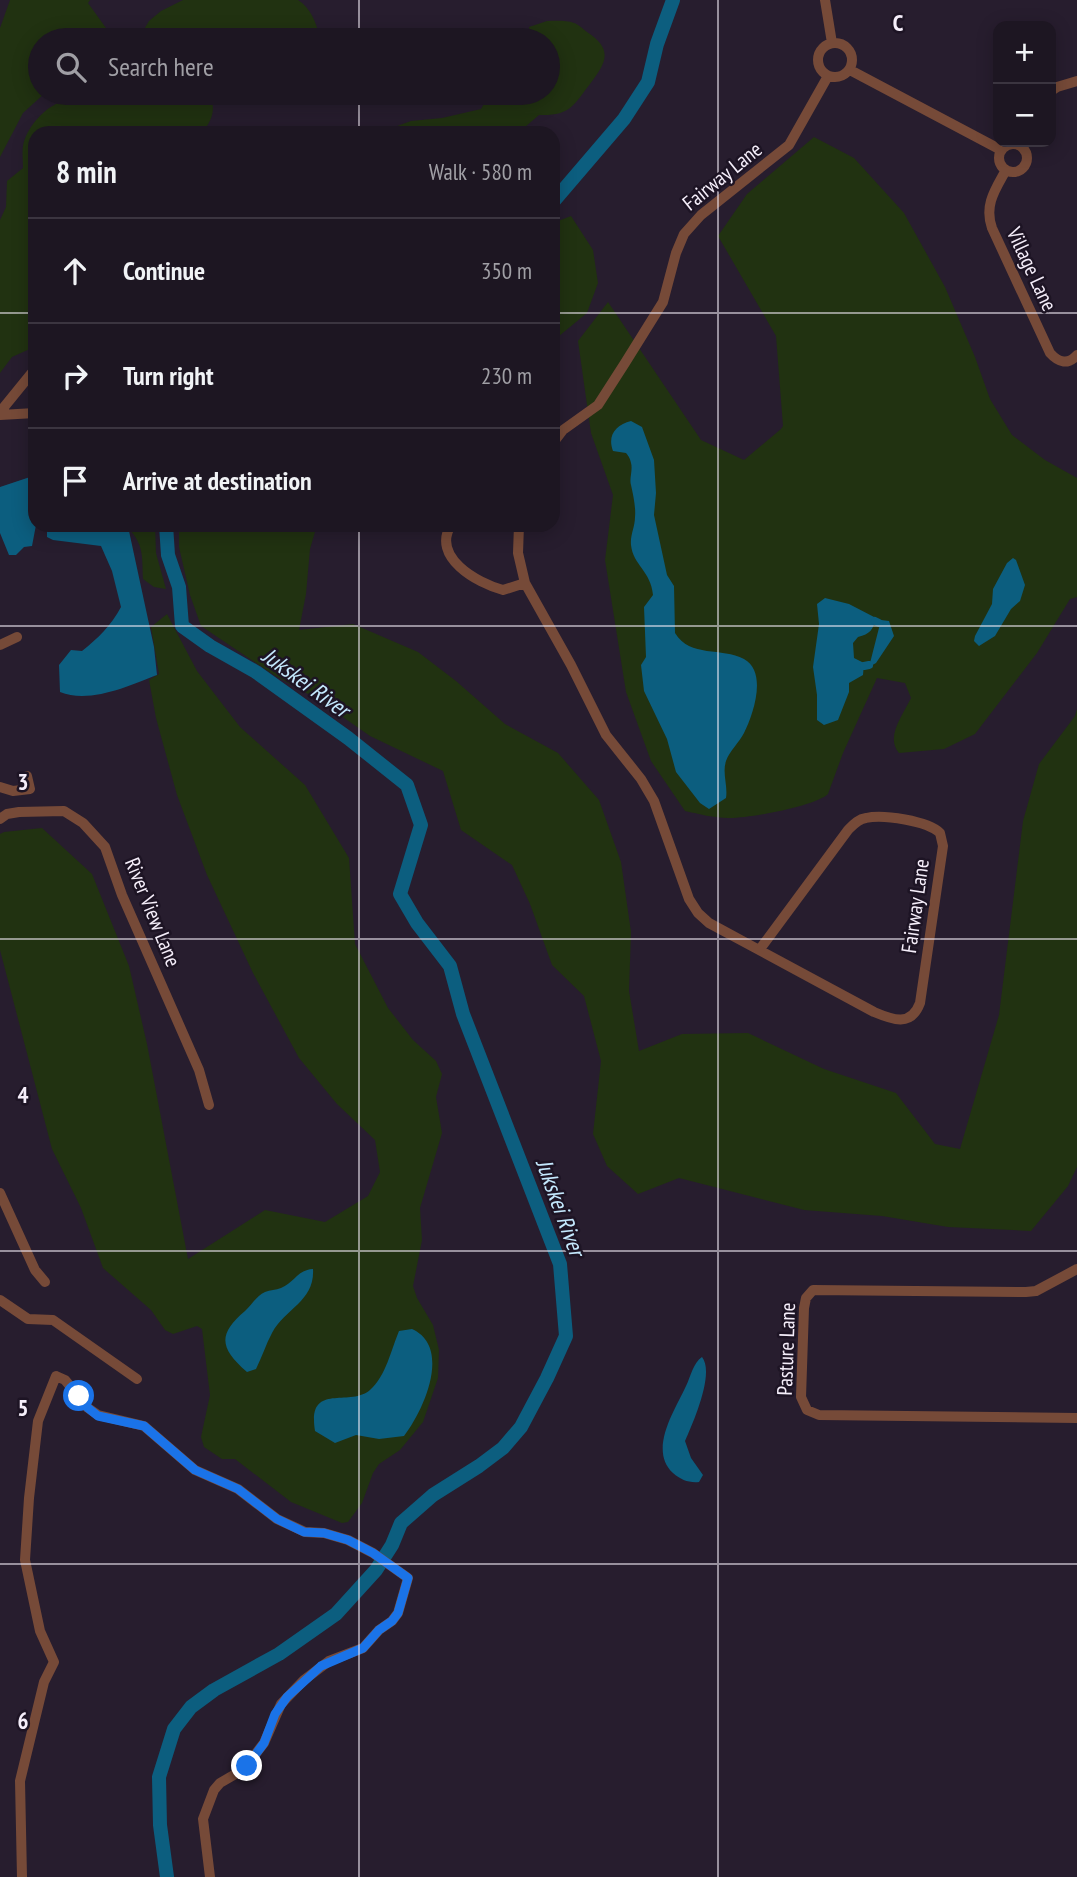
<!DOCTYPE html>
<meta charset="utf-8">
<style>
:root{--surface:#1d1622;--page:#251f2a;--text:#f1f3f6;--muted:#a09fa5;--line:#3b3540}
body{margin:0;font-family:"PT Sans Narrow",sans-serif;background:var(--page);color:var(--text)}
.controls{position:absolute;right:21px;top:21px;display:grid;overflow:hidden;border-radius:14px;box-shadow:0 4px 18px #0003}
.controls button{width:63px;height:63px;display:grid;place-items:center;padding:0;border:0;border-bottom:2px solid var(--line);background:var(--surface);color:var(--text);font:35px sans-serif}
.stop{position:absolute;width:21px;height:21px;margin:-16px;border:5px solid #1a73e8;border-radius:50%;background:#fff}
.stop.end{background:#1a73e8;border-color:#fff;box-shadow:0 2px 7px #0008}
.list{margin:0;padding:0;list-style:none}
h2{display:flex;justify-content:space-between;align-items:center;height:91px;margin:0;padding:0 28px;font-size:30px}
h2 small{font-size:23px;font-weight:400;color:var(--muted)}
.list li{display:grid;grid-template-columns:46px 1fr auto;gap:21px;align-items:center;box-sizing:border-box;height:105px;padding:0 28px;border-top:2px solid var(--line)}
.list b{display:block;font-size:26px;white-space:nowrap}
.list em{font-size:23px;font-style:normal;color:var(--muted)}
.icon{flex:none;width:38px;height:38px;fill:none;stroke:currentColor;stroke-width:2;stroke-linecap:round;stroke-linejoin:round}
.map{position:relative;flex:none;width:1077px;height:1877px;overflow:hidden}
.search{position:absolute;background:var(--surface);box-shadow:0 4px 18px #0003;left:28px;top:28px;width:532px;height:77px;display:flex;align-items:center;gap:18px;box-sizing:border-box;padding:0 24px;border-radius:38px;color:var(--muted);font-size:26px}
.panel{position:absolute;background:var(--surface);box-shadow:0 4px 18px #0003;left:28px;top:126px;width:532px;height:406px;border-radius:21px}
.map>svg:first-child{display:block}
.green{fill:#213211}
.water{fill:#0c5e7f}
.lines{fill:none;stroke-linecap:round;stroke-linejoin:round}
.canal{stroke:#0c5e7f;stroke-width:8}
.river{stroke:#0c5e7f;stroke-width:14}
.minor{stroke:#764a38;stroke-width:10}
.route{stroke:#1a73e8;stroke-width:9}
.grid{fill:none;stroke:#f5eefa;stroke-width:2;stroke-opacity:0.55}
.labels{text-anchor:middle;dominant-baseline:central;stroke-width:5;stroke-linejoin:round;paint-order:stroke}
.street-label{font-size:21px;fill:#f5eefa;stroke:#1d1424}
.water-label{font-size:23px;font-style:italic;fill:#c4e8fd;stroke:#1d1424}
.grid-label{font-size:23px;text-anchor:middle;font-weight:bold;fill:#f5eefa;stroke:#1d1424;stroke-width:5;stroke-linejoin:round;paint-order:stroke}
</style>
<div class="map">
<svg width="1077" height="1877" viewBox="0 0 1077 1877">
<rect width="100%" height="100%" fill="#271d2e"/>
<path class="green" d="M 10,0 L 90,0 L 88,3 L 106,28 L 143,31 L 149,21 L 161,11 L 183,0 L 298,0 C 311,8 316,23 320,37 L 330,40 L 40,40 L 40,93 L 45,93 L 23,113 L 0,157 L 0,28 Z
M 547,21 C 555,21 566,20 574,23 C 578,24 583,29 587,32 C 613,49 607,62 590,84 C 573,106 570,116 539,115 L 518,133 L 378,133 L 411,121 L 442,118 L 481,109 L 490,93 L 548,93 L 548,40 L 530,40 L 529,27 Z
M 77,93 L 198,93 L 212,101 C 215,114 210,123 202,133 L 35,133 L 35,332 L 32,348 L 12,357 L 0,373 L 0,220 L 6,207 L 7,181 L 23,168 C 23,161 22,152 23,146 C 26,129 42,110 58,103 C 66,99 70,99 77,93 Z
M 343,93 L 467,93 L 465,100 L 449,98 L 426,102 L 406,95 C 387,107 362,101 343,93 Z
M 814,137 L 854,158 L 904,213 L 945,287 L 975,357 L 990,399 L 1012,435 L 1045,460 L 1077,478 L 1077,597 L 1070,599 L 1037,653 L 975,734 L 944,749 L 899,753 C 885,737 903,715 911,698 L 905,683 L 877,678 L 843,753 L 828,794 C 816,806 746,819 728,818 C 714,818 699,814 685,811 L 651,761 L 626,692 L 605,560 L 613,495 L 591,433 L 578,341 L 608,302 L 701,440 L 744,460 L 781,429 L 783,426 L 776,336 L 718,236 L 747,194 Z
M 571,216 L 593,250 L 598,283 L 587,313 L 553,341 L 553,223 Z
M 125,525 L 155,525 L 156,553 L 166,589 L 154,587 L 143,579 C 142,554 144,543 125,525 Z
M 179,525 L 317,525 L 310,549 L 306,594 L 299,630 L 353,624 L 418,652 L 456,681 L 505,724 L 558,753 L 599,800 L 621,862 L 631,932 L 629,991 L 639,1051 L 682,1034 L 748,1033 L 824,1069 L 896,1093 L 935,1144 L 960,1149 L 999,1015 L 1023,821 L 1039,764 L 1075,716 L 1077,709 L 1077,1167 L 1068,1186 L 1031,1231 L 948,1227 L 882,1216 L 804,1210 L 679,1178 L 638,1194 L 607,1166 L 593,1134 L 601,1061 L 584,996 L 552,965 L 530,904 L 512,865 L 461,830 L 443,771 L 370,736 L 317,699 L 274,675 L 201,626 L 190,595 L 179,547 Z
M 167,614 L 197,671 L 240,727 L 305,785 L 349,858 L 355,944 L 388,1008 L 413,1040 L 436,1061 L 442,1074 L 436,1097 L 442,1133 L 420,1208 L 422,1240 L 413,1286 L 417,1298 L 433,1325 L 439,1350 L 438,1378 L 423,1422 L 400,1450 L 379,1464 L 373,1473 L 362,1503 L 348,1522 L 342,1523 L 291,1502 L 235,1459 L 222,1459 L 204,1447 L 201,1437 L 210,1395 L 202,1329 L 197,1326 L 173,1334 L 165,1330 L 151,1310 L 103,1268 L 81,1208 L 52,1149 L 0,950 L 0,834 L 4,832 L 42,828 L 92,874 L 129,966 L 147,1044 L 188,1259 L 265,1210 L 325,1222 L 368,1196 L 380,1172 L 375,1140 L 337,1104 L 299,1058 L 253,973 L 207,875 L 177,795 L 156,718 L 149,680 L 159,674 L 151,627 Z"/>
<path class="water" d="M 631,421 L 642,427 L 654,460 L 656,493 L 654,515 L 667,575 L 674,586 L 675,633 C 690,658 722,647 744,659 C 768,672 753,715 744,733 C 739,743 730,750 726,761 C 722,773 728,786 726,798 L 709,809 L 700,803 L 676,772 L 667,739 L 644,691 L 641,665 L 646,657 L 644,607 L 653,595 C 651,571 633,565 631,545 C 630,535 635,527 635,517 C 636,507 633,494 631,485 C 629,479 633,470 631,463 C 630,458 629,457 626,453 L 613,451 C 607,435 616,425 631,421 Z
M 30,477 L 35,480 L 36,525 L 32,546 L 24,547 L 16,555 L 9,555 L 0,533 L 0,487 Z
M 47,525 C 73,525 100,523 125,526 L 129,531 L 154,647 L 157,675 C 129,686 89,704 60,692 L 59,665 L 71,650 L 82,651 C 98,638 111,626 121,607 L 112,571 L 101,546 L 53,540 L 47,537 Z
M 1013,558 L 1016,560 L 1025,585 L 1020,601 L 1011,609 L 995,636 L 979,646 L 974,641 L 975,636 L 992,604 L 993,589 L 1007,563 Z
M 825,598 L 849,604 L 876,618 C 873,630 870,634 858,637 L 853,643 L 854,658 L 864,663 L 863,675 L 849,683 L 849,692 L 838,720 L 824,725 L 817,720 L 817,695 L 813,667 L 819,624 L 817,604 Z
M 881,620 L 889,621 L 894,636 L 876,663 L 869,667 Z
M 313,1269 C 315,1301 286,1308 272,1333 C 266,1344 262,1357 256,1369 L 247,1372 C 219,1348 218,1334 245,1311 C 252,1305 256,1296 265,1292 C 270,1290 276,1290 281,1288 C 294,1283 297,1270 313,1269 Z
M 412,1329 C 452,1347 424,1410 404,1436 L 379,1439 L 356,1435 L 335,1443 L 315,1431 C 307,1381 349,1408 370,1390 C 386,1376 391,1350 399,1331 Z
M 702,1357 C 715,1373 693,1423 685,1441 L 691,1458 L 703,1475 L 699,1482 C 689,1483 681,1480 673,1473 C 648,1450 675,1410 686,1386 C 691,1376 693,1363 702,1357 Z"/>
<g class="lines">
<path class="canal" d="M 875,621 L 879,623
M 864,666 L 869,665"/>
<path class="river" d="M 553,202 L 624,119 L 648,82 L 657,44 L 673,0
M 166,525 L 168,555 L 179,587 L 182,626 L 210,646 L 256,672 L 348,738 L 407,785 L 421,825 L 400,894 L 417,923 L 450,966 L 463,1014 L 560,1264 L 566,1336 L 547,1378 L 521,1427 L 503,1448 L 479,1466 L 433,1495 L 401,1523 L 392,1545 L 376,1570 L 336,1614 L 279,1654 L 214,1690 L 191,1707 L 174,1729 L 159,1777 L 160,1825 L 167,1877"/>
<path class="minor" d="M 825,0 L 832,43
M818 60a17 17 0 1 1 34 0a17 17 0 1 1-34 0Z
M 850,70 L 1001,150
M 1051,91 L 1057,87 L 1077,81
M999 158a14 14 0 1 1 28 0a14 14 0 1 1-28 0Z
M 1006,170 C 995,190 984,205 992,228 L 1050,353 C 1059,363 1068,365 1077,355
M 0,412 L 35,369
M 0,415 L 35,413
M 553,443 L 563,430 L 598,405 L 625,363 L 663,302 L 676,253 L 684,234 L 701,215 L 789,145 L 828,76
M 451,525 C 431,557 477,583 503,590 L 525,583
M 519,525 L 518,553 L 525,583 L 571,665 L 606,735 L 641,779 L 654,801 L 689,899 L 698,913 L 709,923 L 874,1012 C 893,1020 911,1027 920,1003 L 943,846 L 940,833 C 928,821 883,814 866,818 C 858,819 853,825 848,830 L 760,949
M 0,645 L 17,637
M 0,787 L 13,791 L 30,789 L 27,776
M 0,819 L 7,814 L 19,812 L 64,811 L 83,823 L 105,847 L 122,895 L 199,1070 L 209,1105
M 0,1193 L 35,1270 L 45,1282
M 1077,1269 L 1036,1291 L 1026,1292 L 813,1290 L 806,1298 L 804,1308 L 801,1397 L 807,1410 L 819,1415 L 1077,1418
M 0,1300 L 28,1319 L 53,1320 L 137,1379
M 22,1877 L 20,1781 L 44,1682 L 54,1662 L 40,1631 L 25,1560 L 29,1498 L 38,1421 L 56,1376 L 65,1380 L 88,1408 L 98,1415 L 144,1426 L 195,1470 L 238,1489 L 277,1519 L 305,1532 L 324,1533 L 348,1540 L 373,1553 L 408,1578 L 398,1613 L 392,1621 L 379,1630 L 363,1648 L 329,1661 L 304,1680 L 281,1704 L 264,1743 L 244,1769 L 220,1783 L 214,1790 L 203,1819 L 210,1877"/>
</g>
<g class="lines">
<path class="route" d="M 79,1396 L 88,1408 L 98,1416 L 144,1426 L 195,1470 L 238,1489 L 277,1519 L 304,1532 L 324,1533 L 348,1540 L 373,1553 L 408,1578 L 398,1613 L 392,1621 L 379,1630 L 363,1648 L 321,1666 L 287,1697 L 275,1714 L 264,1743 L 247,1766"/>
</g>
<path class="grid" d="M 359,0 L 359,40M 718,0 L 718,1877M 359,93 L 359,133M 0,313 L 35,313M 553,313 L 1077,313M 359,525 L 359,1877M 0,626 L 1077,626M 0,939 L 1077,939M 0,1251 L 1077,1251M 0,1564 L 1077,1564"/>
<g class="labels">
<g class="street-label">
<text transform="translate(722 176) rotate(-39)">Fairway Lane</text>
<text transform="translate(1032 269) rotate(65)">Village Lane</text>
<text transform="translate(915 906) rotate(-82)">Fairway Lane</text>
<text transform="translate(153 912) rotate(68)">River View Lane</text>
<text transform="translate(786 1349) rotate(-88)">Pasture Lane</text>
</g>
<g class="water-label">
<text transform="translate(306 682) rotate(36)">Jukskei River</text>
<text transform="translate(561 1207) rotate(70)">Jukskei River</text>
</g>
</g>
<g class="grid-label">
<text x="898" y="31">C</text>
<text x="23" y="790">3</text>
<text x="23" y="1103">4</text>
<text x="23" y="1416">5</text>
<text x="23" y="1729">6</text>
</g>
</svg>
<div class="controls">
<button>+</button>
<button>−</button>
</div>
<div class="stop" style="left:79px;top:1396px"></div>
<div class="stop end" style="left:247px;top:1766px"></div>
<div class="search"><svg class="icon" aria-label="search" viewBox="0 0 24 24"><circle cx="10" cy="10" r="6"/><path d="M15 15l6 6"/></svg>Search here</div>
<section class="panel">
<h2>8 min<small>Walk · 580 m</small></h2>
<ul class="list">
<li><svg class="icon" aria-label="ahead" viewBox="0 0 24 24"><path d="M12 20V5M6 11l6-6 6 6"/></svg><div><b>Continue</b></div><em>350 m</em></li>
<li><svg class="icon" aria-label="right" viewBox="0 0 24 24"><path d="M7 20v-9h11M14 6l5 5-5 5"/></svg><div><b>Turn right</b></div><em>230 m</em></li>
<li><svg class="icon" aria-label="arrive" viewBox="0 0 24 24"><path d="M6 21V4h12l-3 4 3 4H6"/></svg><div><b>Arrive at destination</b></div></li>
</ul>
</section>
</div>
